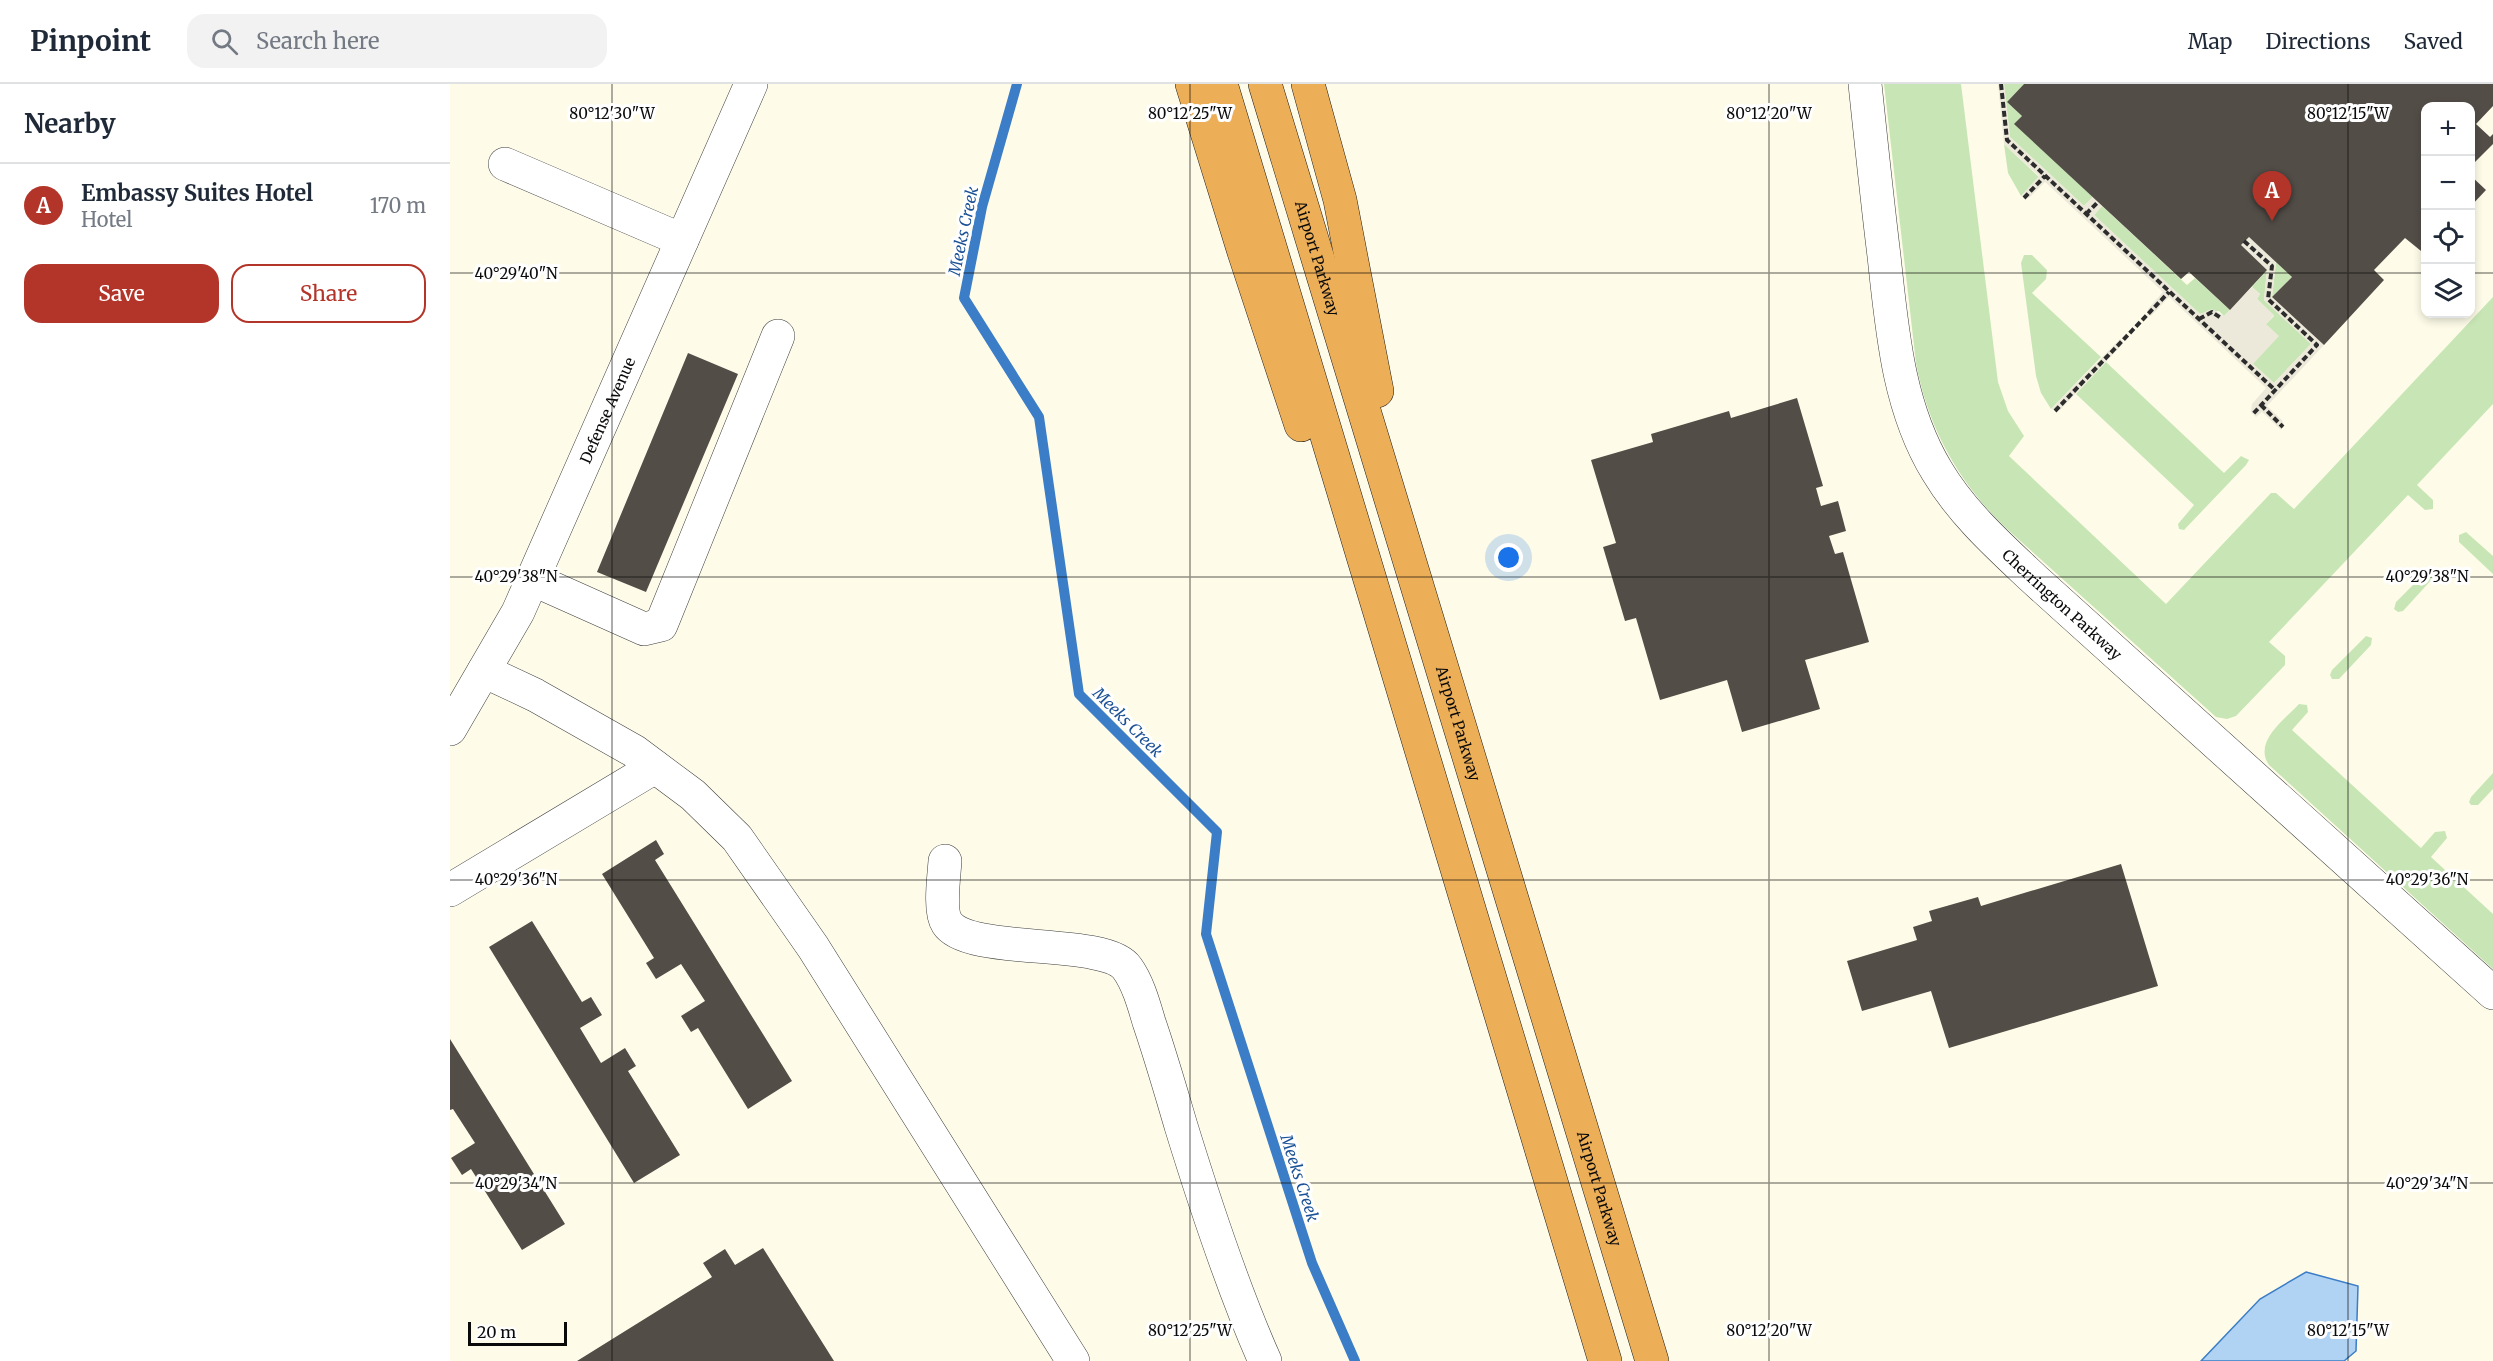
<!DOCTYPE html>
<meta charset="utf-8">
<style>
:root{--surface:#fff;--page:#f2f2f3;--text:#1f2937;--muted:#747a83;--line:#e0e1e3;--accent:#b3352a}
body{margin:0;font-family:Merriweather,serif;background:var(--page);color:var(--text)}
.controls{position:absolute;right:18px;top:18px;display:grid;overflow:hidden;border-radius:12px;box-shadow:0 3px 9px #0003}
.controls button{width:54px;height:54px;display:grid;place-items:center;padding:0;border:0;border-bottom:2px solid var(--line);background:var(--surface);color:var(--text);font:30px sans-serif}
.scale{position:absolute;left:18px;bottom:15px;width:99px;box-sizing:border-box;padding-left:6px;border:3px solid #0a0a0a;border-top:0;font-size:16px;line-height:21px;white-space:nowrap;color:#0a0a0a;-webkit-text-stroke:4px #fff;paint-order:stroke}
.you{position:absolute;left:1059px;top:474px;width:21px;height:21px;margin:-15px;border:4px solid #fff;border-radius:50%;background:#1a73e8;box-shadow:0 0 0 9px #1a73e833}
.badge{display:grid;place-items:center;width:39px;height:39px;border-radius:50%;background:var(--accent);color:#fff;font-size:20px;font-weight:700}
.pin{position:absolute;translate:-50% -50px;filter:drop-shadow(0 2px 3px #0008)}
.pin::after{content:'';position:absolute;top:32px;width:21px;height:18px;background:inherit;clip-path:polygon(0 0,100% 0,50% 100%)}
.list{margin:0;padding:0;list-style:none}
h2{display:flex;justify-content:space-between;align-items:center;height:78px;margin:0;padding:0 24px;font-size:26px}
h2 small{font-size:20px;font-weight:400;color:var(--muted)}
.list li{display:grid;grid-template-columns:39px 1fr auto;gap:18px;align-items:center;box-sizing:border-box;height:84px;padding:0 24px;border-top:2px solid var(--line)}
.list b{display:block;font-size:22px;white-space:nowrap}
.list p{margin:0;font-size:20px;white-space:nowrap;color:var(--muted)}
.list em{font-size:20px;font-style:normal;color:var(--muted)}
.actions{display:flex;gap:12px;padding:18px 24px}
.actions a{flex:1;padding:14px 0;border:2px solid var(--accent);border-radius:18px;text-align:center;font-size:21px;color:var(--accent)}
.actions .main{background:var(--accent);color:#fff}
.icon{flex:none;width:33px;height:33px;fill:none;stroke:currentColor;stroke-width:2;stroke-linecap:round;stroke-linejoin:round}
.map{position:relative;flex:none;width:2043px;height:1277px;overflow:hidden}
header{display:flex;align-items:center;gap:36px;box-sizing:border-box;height:84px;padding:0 30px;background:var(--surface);border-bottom:2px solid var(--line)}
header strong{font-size:28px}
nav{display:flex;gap:33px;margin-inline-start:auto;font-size:21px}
.search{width:420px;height:54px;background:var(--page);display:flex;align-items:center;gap:15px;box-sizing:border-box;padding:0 21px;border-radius:18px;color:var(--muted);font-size:22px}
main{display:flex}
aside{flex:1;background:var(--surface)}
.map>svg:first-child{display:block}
.green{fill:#c8e6b5}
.plaza{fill:#ece9da}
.water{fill:#b0d2f3;stroke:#3b7dc6;stroke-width:1.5}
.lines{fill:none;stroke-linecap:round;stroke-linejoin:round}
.stream{stroke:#3b7dc6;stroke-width:10}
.building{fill:#524d47}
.minor-casing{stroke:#3d3d3d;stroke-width:34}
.highway-casing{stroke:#1b1b1b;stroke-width:34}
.path{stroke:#2c2c2c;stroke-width:4;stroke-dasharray:6 3;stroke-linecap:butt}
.minor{stroke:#fff;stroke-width:33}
.highway{stroke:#edae58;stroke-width:33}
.ticks{fill:none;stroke:#0a0a0a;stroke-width:1.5;stroke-opacity:0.45}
.labels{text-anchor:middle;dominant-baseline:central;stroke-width:6;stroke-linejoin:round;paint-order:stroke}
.street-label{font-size:15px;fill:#0a0a0a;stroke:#fff}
.water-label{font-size:16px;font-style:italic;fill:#1b5195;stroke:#fff}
.ticks-label{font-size:15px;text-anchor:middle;fill:#0a0a0a;stroke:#fff;stroke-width:6;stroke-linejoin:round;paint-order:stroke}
</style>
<header>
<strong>Pinpoint</strong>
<div class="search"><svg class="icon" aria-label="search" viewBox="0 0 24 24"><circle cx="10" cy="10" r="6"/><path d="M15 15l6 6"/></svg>Search here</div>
<nav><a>Map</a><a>Directions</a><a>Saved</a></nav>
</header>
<main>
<aside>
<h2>Nearby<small></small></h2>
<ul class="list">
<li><span class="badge">A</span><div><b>Embassy Suites Hotel</b><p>Hotel</p></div><em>170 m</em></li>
</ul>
<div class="actions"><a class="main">Save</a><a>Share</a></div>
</aside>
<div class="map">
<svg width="2043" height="1277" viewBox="0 0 2043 1277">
<rect width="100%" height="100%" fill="#fefce9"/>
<path class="green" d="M 1434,0 L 1511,0 L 1548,298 L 1558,327 L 1574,352 L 1559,372 L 1716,520 L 1821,409 L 1826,409 L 1844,425 L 2043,213 L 2043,320 L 1967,401 L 1983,416 L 1983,425 L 1975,426 L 1958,411 L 1819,558 L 1835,572 L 1835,581 L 1786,632 L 1777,635 L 1766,633 L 1556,444 C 1509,399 1478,344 1466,279 Z
M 1554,0 L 1574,0 L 1557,18 L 1572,32 L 1565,40 L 1643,113 L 1634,122 L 1560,53 Z
M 1554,60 L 1589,93 L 1571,112 L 1558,89 Z
M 1652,122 L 1737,201 L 1745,194 L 1780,226 L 1774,232 L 1769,227 L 1750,230 L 1644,131 Z
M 1574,171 L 1582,171 L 1597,186 L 1596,195 L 1582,209 L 1651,273 L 1601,325 L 1591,309 L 1586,292 L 1571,179 Z
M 1826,178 L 1842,193 L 1822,213 Z
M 1817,186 L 1814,216 L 1861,260 L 1824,299 L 1803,280 L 1816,240 L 1824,232 L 1807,215 L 1810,210 L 1802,203 Z
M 1656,278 L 1774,389 L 1791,372 L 1799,376 L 1796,381 L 1734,446 L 1729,445 L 1728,440 L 1744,421 L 1626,310 Z
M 2016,448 L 2043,472 L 2043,490 L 2009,458 L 2009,451 Z
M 1980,484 L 1985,487 L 1984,493 L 1953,527 L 1948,528 L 1944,525 L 1946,518 Z
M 1916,552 L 1922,554 L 1921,561 L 1889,595 L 1882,595 L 1880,591 L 1882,586 Z
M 1849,620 L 1857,621 L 1858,628 L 1842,646 L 1971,764 L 1985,748 L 1995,747 L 1997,754 L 1981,773 L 2043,830 L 2043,885 L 1819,681 C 1803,658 1834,636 1849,620 Z
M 2043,689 L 2043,705 L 2028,721 L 2021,721 L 2019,718 L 2021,713 Z"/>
<path class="plaza" d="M 1548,0 L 1554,0 L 1560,53 L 1634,122 L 1643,113 L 1652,122 L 1644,131 L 1750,230 L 1762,225 L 1774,232 L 1802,203 L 1810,210 L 1807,215 L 1824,231 L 1816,240 L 1829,252 L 1803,280 L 1824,299 L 1861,260 L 1814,216 L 1817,186 L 1791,161 L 1799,153 L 1826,178 L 1822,213 L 1874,261 L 1817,322 L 1832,336 L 1834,341 L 1831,346 L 1812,328 L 1806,333 L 1801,328 L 1802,320 L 1816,304 L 1719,213 L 1701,232 L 1697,231 L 1698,225 L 1713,208 L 1595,98 L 1579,114 L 1571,112 L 1589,92 L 1554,60 Z
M 1670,255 L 1673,257 L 1672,261 L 1610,326 L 1601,325 Z"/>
<path class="water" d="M 1856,1188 L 1908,1202 L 1906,1267 L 1894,1277 L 1751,1277 L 1810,1215 Z"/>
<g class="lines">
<path class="stream" d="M 567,0 L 532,123 L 514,214 L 589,333 L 629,610 L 767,748 L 756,850 L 862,1179 L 905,1277"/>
</g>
<path class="building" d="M 1574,0 L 2043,0 L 2043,22 L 2026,40 L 2040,53 L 2043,50 L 2043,60 L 2020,83 L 2020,22 L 1976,22 L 1976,171 L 1955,154 L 1924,186 L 1934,196 L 1874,261 L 1822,213 L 1842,193 L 1799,153 L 1791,161 L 1817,186 L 1780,226 L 1739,188 L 1731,195 L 1564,40 L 1572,32 L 1557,18 Z
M 2020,91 L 2036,106 L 2020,123 Z
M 238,269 L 288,290 L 196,508 L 147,488 Z
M 1347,314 L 1373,402 L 1366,404 L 1371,422 L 1388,417 L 1396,447 L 1379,452 L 1385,470 L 1393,468 L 1419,558 L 1355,576 L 1370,625 L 1292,648 L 1277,596 L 1210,616 L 1186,534 L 1175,537 L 1153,463 L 1166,459 L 1141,376 L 1203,358 L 1201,350 L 1279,327 L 1281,334 Z
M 206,756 L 214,770 L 205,776 L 342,997 L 298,1025 L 248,944 L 241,948 L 231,932 L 255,917 L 231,880 L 206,895 L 196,879 L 204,874 L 152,790 Z
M 1671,780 L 1708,902 L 1499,964 L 1481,907 L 1412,927 L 1397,877 L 1467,856 L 1463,843 L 1482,837 L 1479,827 L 1528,813 L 1531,822 Z
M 82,837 L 132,918 L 141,913 L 152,931 L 130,944 L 151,979 L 175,964 L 186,982 L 178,987 L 230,1071 L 184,1099 L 39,863 Z
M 0,955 L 115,1140 L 72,1166 L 21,1085 L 12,1091 L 1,1074 L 25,1059 L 3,1025 L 0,1026 Z
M 313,1164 L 384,1277 L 127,1277 L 262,1193 L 253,1179 L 275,1165 L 285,1181 Z"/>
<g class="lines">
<defs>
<g id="minor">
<path id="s1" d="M 1415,0 C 1421,57 1427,115 1434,172 C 1442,246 1448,323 1487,387 C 1512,429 1549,462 1584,495 L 2043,909"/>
<path d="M 55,80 L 232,156"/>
<path d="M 82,495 L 194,545 L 211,541 L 328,252"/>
<path d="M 34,587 L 85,611 L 184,667 L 243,711 L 287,754 L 363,863 L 623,1277"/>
<path id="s2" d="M 0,645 L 68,528 L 301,0"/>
<path d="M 495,777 C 494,792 489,827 497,839 C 518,872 655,853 677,884 C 688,899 694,921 699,938 C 711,973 721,1008 731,1042 C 755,1120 782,1203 815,1277"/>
<path d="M 0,806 L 205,683"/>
</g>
<g id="highway">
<path d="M 742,0 L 794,168 L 851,341"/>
<path d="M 771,0 L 1155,1277"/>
<path id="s3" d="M 815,0 L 1202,1277"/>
<path d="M 858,0 L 890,116 L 927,307"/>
</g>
</defs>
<use href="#minor" class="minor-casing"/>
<use href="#highway" class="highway-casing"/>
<path class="path" d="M 1551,0 L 1557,56 L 1825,306
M 1574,114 L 1595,92
M 1636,130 L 1648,118
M 1794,157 L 1822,182 L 1818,215 L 1867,261 L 1803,330
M 1749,235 L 1762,228 L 1771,234
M 1811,321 L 1833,343
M 1605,327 L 1719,208"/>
<use href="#minor" class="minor"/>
<use href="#highway" class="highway"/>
</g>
<path class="ticks" d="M 162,0 L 162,1277M 740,0 L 740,1277M 1319,0 L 1319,1277M 1898,0 L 1898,1277M 0,189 L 1976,189M 2020,189 L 2043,189M 0,493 L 2043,493M 0,796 L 2043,796M 0,1099 L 2043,1099"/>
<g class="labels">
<g class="street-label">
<text stroke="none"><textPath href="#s3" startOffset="182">Airport Parkway</textPath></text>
<text stroke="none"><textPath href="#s2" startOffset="356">Defense Avenue</textPath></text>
<text stroke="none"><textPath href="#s1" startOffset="580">Cherrington Parkway</textPath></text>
<text stroke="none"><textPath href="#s3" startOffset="668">Airport Parkway</textPath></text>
<text stroke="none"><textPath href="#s3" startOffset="1154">Airport Parkway</textPath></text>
</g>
<g class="water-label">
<text transform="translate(513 147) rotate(-78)">Meeks Creek</text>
<text transform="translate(678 638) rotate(45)">Meeks Creek</text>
<text transform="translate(850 1094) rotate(72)">Meeks Creek</text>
</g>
</g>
<g class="ticks-label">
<text x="162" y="35">80°12'30"W</text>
<text x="740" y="35">80°12'25"W</text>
<text x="1319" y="35">80°12'20"W</text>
<text x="1898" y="35">80°12'15"W</text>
<text x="66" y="195">40°29'40"N</text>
<text x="66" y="498">40°29'38"N</text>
<text x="1977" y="498">40°29'38"N</text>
<text x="66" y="801">40°29'36"N</text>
<text x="1977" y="801">40°29'36"N</text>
<text x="66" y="1105">40°29'34"N</text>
<text x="1977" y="1105">40°29'34"N</text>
<text x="740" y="1252">80°12'25"W</text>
<text x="1319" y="1252">80°12'20"W</text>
<text x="1898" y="1252">80°12'15"W</text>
</g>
</svg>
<div class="controls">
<button>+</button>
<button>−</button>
<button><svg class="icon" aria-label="locate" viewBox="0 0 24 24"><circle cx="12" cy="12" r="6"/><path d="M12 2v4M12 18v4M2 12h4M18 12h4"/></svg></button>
<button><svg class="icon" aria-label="layers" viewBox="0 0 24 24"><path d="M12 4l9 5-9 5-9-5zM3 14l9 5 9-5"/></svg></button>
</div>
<div class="scale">20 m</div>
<div class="you"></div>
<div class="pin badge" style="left:1822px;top:137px">A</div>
</div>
</main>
